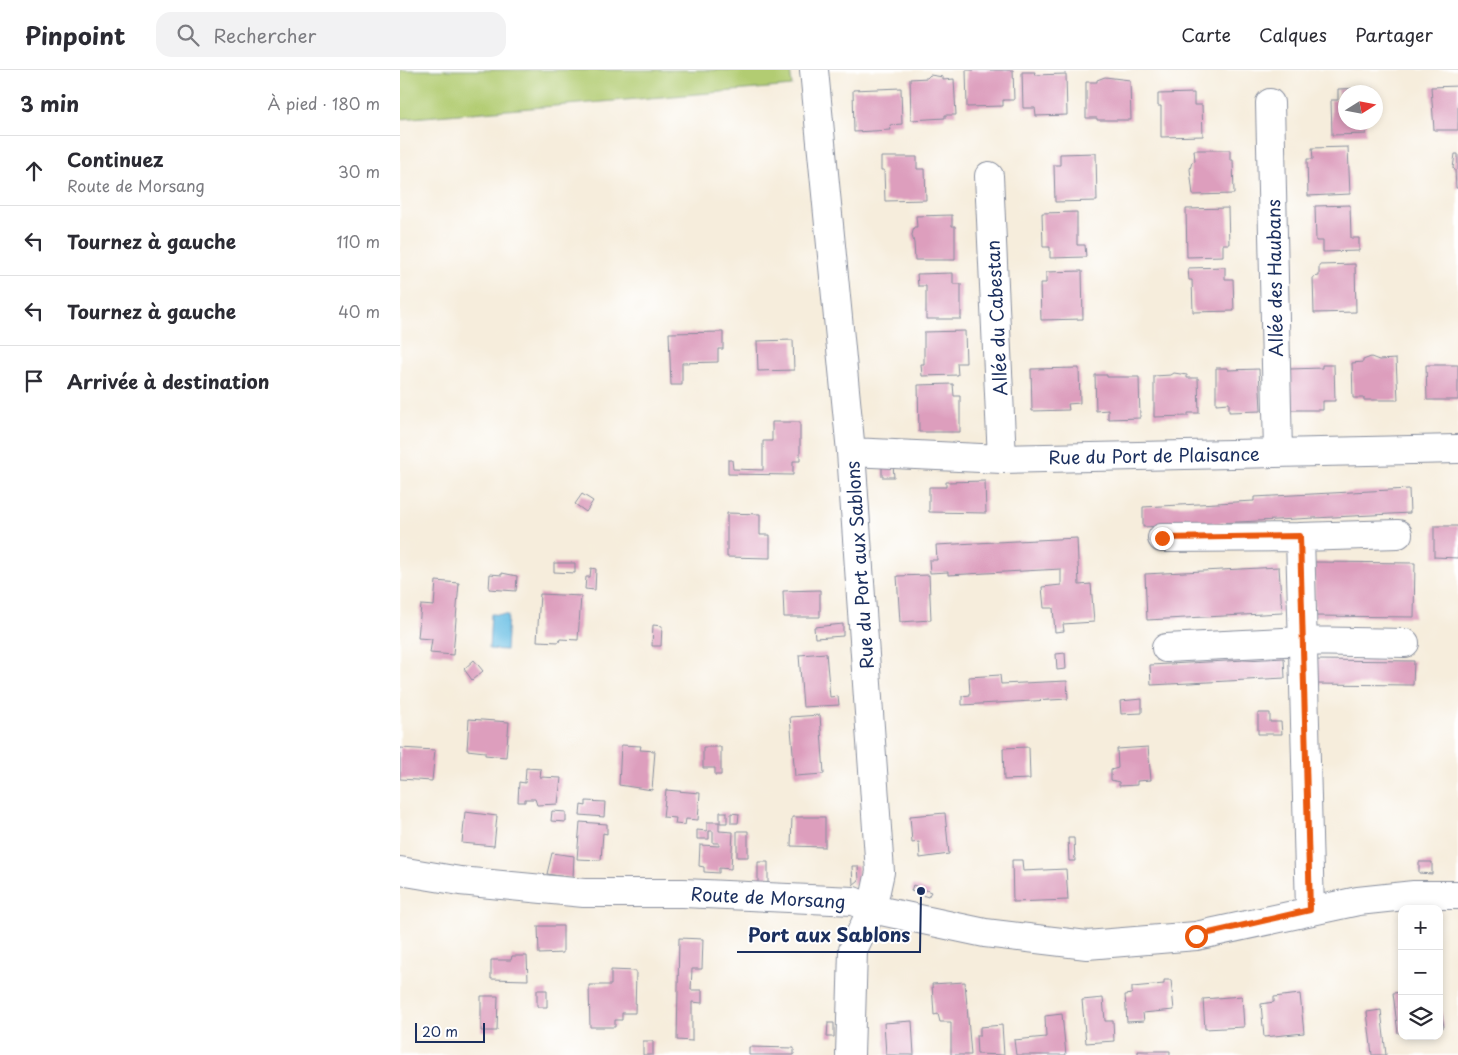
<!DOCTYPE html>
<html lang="fr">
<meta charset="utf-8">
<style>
:root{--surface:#fff;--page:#f2f2f3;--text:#2b2b33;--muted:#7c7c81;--line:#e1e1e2}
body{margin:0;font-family:"Playpen Sans",sans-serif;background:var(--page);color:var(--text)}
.controls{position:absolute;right:15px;bottom:15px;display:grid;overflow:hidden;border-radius:10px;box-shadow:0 2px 8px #0003}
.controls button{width:45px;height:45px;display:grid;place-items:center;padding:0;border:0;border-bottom:1px solid var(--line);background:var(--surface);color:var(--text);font:25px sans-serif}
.compass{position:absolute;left:938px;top:15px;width:45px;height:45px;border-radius:50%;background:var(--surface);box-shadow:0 2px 8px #0003;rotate:79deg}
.scale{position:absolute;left:15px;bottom:12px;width:70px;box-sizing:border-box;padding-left:5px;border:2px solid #1b2f5e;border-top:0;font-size:14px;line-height:18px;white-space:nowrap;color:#1b2f5e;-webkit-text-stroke:4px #fff;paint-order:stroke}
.stop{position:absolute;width:15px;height:15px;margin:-11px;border:4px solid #ea580c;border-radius:50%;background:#fff}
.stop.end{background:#ea580c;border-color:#fff;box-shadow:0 1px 5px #0008}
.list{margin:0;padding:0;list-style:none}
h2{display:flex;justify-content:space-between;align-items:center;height:65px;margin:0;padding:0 20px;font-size:21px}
h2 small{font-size:16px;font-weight:400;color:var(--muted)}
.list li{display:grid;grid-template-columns:32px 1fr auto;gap:15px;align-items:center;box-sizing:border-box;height:70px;padding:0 20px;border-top:1px solid var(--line)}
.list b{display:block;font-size:19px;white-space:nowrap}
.list p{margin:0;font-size:16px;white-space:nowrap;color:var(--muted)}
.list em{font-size:16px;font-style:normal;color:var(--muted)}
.icon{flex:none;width:28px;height:28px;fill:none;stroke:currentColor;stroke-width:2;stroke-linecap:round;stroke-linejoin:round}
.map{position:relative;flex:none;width:1058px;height:985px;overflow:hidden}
header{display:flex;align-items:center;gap:30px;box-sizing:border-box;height:70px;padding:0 25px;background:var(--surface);border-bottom:1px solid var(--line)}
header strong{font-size:24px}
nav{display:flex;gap:28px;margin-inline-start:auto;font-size:18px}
.search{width:350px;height:45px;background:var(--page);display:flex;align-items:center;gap:12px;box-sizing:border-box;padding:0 18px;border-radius:15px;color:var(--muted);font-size:19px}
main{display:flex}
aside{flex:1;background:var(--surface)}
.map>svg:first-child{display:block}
.green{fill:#b2cc72;stroke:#667e68}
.water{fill:#66bde3;stroke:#4076a0}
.building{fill:#dd9ebd}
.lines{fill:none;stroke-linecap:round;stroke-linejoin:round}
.minor-casing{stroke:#888e9d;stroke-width:30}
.minor{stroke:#fff;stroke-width:28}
.route{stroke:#ea580c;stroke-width:6}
.labels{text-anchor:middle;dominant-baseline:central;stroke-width:4;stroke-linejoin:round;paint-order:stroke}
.street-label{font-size:18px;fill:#1b2f5e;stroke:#fff}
.leader{fill:none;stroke:#1b2f5e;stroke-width:2}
.callout-dot{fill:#1b2f5e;stroke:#fff;stroke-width:2}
.callout-label{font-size:19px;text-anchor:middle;font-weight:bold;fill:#1b2f5e;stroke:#fff;stroke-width:4;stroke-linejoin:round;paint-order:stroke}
</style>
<header>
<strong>Pinpoint</strong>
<div class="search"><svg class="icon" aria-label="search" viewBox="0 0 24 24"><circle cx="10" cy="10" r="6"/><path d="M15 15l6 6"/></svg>Rechercher</div>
<nav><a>Carte</a><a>Calques</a><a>Partager</a></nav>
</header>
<main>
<aside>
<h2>3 min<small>À pied · 180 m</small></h2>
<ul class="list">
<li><svg class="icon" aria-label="ahead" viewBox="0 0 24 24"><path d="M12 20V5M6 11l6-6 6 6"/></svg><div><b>Continuez</b><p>Route de Morsang</p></div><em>30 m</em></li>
<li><svg class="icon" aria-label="left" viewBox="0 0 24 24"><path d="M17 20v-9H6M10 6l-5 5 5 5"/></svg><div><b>Tournez à gauche</b></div><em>110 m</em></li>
<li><svg class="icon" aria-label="left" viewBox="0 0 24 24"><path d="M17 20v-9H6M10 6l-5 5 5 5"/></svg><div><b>Tournez à gauche</b></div><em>40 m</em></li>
<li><svg class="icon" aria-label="arrive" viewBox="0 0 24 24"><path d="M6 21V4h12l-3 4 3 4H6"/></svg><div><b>Arrivée à destination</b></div></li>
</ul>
</aside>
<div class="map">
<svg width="1058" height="985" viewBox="0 0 1058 985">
<rect width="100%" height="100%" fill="#fff"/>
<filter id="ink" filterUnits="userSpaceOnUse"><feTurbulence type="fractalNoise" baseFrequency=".02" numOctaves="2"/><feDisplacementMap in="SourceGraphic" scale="10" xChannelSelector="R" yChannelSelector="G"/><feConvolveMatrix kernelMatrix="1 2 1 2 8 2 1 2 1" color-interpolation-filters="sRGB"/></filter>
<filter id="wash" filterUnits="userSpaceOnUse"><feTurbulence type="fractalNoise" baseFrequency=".0096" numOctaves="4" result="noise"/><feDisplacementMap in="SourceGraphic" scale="20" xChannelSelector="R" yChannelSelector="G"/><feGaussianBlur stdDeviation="1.12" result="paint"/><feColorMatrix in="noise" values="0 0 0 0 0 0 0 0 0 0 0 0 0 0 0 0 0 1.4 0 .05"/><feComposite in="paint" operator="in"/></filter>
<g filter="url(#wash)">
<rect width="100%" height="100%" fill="#f6eddc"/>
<path class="green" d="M 0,0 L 390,0 L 392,16 L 0,49 Z"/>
<path class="water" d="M 91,544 L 108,545 L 106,580 L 89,579 Z"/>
<g id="blocks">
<path class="building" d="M 566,0 L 613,0 L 614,30 L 603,30 L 603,36 L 567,37 Z
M 622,2 L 635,2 L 634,5 L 666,4 L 667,45 L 636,46 L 635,38 L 623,38 Z
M 530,5 L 543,7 L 543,10 L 554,9 L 556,45 L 545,45 L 545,48 L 511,50 L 510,9 L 527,8 Z
M 705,7 L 730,10 L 731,50 L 697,50 L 697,48 L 686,48 L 686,12 L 697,12 L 697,10 Z
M 1058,16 L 1058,60 L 1034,60 L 1031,17 Z
M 501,18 L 502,54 L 490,55 L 491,60 L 454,62 L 453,20 Z
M 973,18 L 974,22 L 946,22 L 946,52 L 966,52 L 966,64 L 932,65 L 931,30 L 938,30 L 938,19 Z
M 794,23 L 794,35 L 802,35 L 803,66 L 761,67 L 761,36 L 758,36 L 758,24 Z
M 948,77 L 950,124 L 908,126 L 907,89 L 913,89 L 912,78 Z
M 794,80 L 830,80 L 830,90 L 833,90 L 834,124 L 793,125 L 790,99 L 792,92 L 795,91 Z
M 696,83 L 697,131 L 655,132 L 654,95 L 660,95 L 660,84 Z
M 1055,84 L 1058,84 L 1058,118 L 1056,118 L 1055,100 L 1053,98 Z
M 481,87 L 517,87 L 517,99 L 525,99 L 526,130 L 485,131 L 484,100 L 481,100 Z
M 950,135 L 951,168 L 959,168 L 959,181 L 923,182 L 923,171 L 916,171 L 915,136 Z
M 828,138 L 829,174 L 823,174 L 823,186 L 787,187 L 786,139 Z
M 677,142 L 677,175 L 685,175 L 686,187 L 650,188 L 650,177 L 643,177 L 642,143 Z
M 552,145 L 552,156 L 555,156 L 555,190 L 515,190 L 514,173 L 512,165 L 514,157 L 517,157 L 516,146 Z
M 955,194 L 956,242 L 914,243 L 913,207 L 919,206 L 919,195 Z
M 825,197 L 825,209 L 833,209 L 834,241 L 793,242 L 792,210 L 789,210 L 788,198 Z
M 682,201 L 683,249 L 641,250 L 640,213 L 646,213 L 646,202 Z
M 553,203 L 553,214 L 561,214 L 561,249 L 526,249 L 526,216 L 518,216 L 517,204 Z
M 565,261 L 566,293 L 557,293 L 558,305 L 522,306 L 521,294 L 524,294 L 524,262 Z
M 323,262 L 323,279 L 318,279 L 318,292 L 282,293 L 282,315 L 271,315 L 269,263 Z
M 393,270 L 394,300 L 358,301 L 357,271 Z
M 971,287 L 979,290 L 996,289 L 998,330 L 964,330 L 964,328 L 953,328 L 952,293 L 963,292 L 963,290 Z
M 922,295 L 934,295 L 935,331 L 923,331 L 923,340 L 891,340 L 890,299 L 922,298 Z
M 1026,295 L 1058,295 L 1058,330 L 1027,330 Z
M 679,298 L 680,333 L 668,334 L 669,340 L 632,341 L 631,299 Z
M 816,298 L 828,298 L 828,300 L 859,299 L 861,341 L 829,342 L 829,333 L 816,334 Z
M 774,303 L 787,305 L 787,308 L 798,308 L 799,343 L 788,343 L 788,346 L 754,347 L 754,306 L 771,305 Z
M 695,305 L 707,305 L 707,307 L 739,307 L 740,348 L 708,349 L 708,340 L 696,341 Z
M 553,314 L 554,326 L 560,326 L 560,362 L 519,362 L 518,315 Z
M 372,352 L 400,352 L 400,391 L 393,391 L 393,405 L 328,404 L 328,390 L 332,390 L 333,399 L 363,400 L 363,371 L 372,371 Z
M 482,395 L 493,395 L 494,407 L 482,407 Z
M 585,411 L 586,443 L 529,442 L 529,417 L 546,417 L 546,412 Z
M 1009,419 L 1010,443 L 743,457 L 743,437 L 854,431 L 854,427 Z
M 182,424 L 193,431 L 186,442 L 175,434 Z
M 327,443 L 360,444 L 360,465 L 370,465 L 370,488 L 327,487 Z
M 1034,456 L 1058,456 L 1058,488 L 1034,487 Z
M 677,468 L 679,515 L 691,514 L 694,552 L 663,554 L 664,561 L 655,562 L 653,538 L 644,538 L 642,517 L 661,515 L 661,499 L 548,505 L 548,502 L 530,503 L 529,490 L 537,490 L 536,475 Z
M 915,492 L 1015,493 L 1014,547 L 914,546 Z
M 154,493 L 175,493 L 175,503 L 154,502 Z
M 879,497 L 882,543 L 747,550 L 745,504 Z
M 191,498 L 196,499 L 195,520 L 185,519 L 186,507 L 190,507 Z
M 102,503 L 117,506 L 116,521 L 89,519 L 90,504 L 102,505 Z
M 529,505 L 531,550 L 500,552 L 497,506 Z
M 36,511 L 59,513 L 53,585 L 30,583 L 32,569 L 18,568 L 21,535 L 34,536 Z
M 420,520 L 420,547 L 384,547 L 383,521 Z
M 140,524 L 181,526 L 178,570 L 160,569 L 159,572 L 137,571 Z
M 443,554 L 443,566 L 415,568 L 414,557 Z
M 253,555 L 262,556 L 261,576 L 252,576 Z
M 426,583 L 430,627 L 438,626 L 439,635 L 403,637 L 399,585 Z
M 665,583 L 666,599 L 657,600 L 656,584 Z
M 884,588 L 885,608 L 751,615 L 750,595 Z
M 74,590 L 83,601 L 72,610 L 64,599 Z
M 914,590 L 1014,591 L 1013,615 L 913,614 Z
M 600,605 L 601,614 L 667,611 L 668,629 L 562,635 L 562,626 L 570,625 L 569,607 Z
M 742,629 L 742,643 L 721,644 L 720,631 Z
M 858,643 L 870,643 L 870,652 L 881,652 L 882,664 L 858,664 Z
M 420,645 L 424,704 L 395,706 L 390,647 Z
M 69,649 L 109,652 L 106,687 L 85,685 L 85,682 L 67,680 Z
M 221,675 L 241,676 L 240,680 L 255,681 L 252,720 L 219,715 Z
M 303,677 L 321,677 L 321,705 L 315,705 L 315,698 L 303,698 Z
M 629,677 L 630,709 L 604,710 L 603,678 Z
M 748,677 L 751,710 L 737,711 L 737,715 L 719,716 L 719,712 L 711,710 L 711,700 L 718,698 L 717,679 Z
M 0,678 L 35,680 L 32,711 L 0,709 Z
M 126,698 L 141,699 L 140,707 L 161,708 L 158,734 L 137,735 L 135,729 L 125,729 L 125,732 L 118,732 L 119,712 L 125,713 Z
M 266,720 L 300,723 L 298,750 L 286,749 L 285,755 L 275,754 L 276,748 L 263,747 Z
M 186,731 L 205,732 L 204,747 L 180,745 L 181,735 L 186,736 Z
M 152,741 L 166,742 L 166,752 L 151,751 Z
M 65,742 L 97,746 L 94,776 L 62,773 Z
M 320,742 L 327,742 L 327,753 L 320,753 Z
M 331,743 L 339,744 L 338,753 L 331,753 Z
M 545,743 L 549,784 L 520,788 L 519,772 L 512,773 L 510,746 Z
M 392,747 L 425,747 L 425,777 L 391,776 Z
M 180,752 L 207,754 L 207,764 L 203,763 L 201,790 L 177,789 Z
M 307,752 L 319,752 L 319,761 L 333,762 L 331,799 L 319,798 L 319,803 L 304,802 L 304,797 L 299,796 L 300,775 L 319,776 L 319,773 L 313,773 L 313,761 L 309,761 L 309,769 L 297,769 L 297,760 L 307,761 Z
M 337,761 L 348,761 L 348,787 L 337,787 Z
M 668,768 L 674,768 L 675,791 L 669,791 Z
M 152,783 L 174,786 L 173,808 L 147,804 Z
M 612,790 L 622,790 L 623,801 L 666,799 L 668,830 L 613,832 Z
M 358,792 L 368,792 L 368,814 L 358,815 Z
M 1019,792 L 1032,792 L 1032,804 L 1019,803 Z
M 452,796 L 458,796 L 459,810 L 453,815 Z
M 513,815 L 531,822 L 528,827 L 511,821 Z
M 138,856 L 163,856 L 163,883 L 139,884 Z
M 279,868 L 303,869 L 302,899 L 292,899 L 291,920 L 302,920 L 302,933 L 292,932 L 292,971 L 277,970 Z
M 112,886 L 127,886 L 128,910 L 91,909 L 91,890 L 111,890 Z
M 211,900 L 236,901 L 235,943 L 222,943 L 222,950 L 215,950 L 215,957 L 190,957 L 189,915 L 211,915 Z
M 764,910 L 771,910 L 774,940 L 743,943 L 744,951 L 727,952 L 725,925 L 732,924 L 732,917 L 764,914 Z
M 565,912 L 571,985 L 551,985 L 551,952 L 540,952 L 538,944 L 534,945 L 532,914 Z
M 137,920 L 147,920 L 147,937 L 137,937 Z
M 1002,922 L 1002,962 L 998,963 L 993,923 Z
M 900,924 L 904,963 L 864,967 L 861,934 L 874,932 L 874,927 Z
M 81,926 L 98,926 L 97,961 L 81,961 Z
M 842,926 L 844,957 L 805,959 L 803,929 Z
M 703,928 L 705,951 L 713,951 L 714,971 L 686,973 L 682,930 Z
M 1039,929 L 1044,957 L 1039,958 Z
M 981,940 L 986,985 L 972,985 L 967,942 Z
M 662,944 L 666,985 L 616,985 L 614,970 L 646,967 L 645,946 Z
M 512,951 L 514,985 L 486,985 L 484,953 Z
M 428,953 L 434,953 L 434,967 L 427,967 Z
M 602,955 L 604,985 L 577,984 L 576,966 L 580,966 L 580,957 Z
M 243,971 L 253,971 L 253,985 L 243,985 Z
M 349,977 L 394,978 L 394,985 L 349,985 Z
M 738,981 L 770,981 L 770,985 L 738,985 Z"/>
</g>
</g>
<g filter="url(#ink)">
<use href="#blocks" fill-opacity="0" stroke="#888e9d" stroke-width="1"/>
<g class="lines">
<defs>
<path id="minor" d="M 414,0 L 451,382 L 480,802 L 472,839 L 453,880 L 450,985
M 870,33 L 878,382
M 589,106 L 602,389
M 451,382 L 602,389 L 1058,379
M 762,468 L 900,467
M 766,578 L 902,571 L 1005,573
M 0,801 L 60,811 L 184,823 L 283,823 L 453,831 L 472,839 L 585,863 L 687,875 L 796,866 L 958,831 L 1014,825 L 1058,825
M 910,840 L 900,467 L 998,464"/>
</defs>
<use href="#minor" class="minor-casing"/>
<use href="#minor" class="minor"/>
</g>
</g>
<g class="lines" filter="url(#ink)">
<path class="route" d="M 762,468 L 900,466 L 910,840 L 796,866"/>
</g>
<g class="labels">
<g class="street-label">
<text transform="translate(874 208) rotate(-91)">Allée des Haubans</text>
<text transform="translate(596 248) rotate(-93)">Allée du Cabestan</text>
<text transform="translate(754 385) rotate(-1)">Rue du Port de Plaisance</text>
<text transform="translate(459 495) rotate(-94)">Rue du Port aux Sablons</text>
<text transform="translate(368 827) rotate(3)">Route de Morsang</text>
</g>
</g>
<path class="leader" d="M521 821L520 882H337"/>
<circle class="callout-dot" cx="521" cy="821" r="5"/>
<g class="callout-label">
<text x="429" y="872">Port aux Sablons</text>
</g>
</svg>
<div class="controls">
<button>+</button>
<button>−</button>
<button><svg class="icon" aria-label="layers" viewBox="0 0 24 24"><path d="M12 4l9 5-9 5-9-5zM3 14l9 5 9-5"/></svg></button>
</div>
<svg class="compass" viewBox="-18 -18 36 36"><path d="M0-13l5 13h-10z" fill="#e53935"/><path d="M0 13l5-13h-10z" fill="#7c7c81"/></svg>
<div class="scale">20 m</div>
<div class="stop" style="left:796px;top:866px"></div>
<div class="stop end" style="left:762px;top:468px"></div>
</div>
</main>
